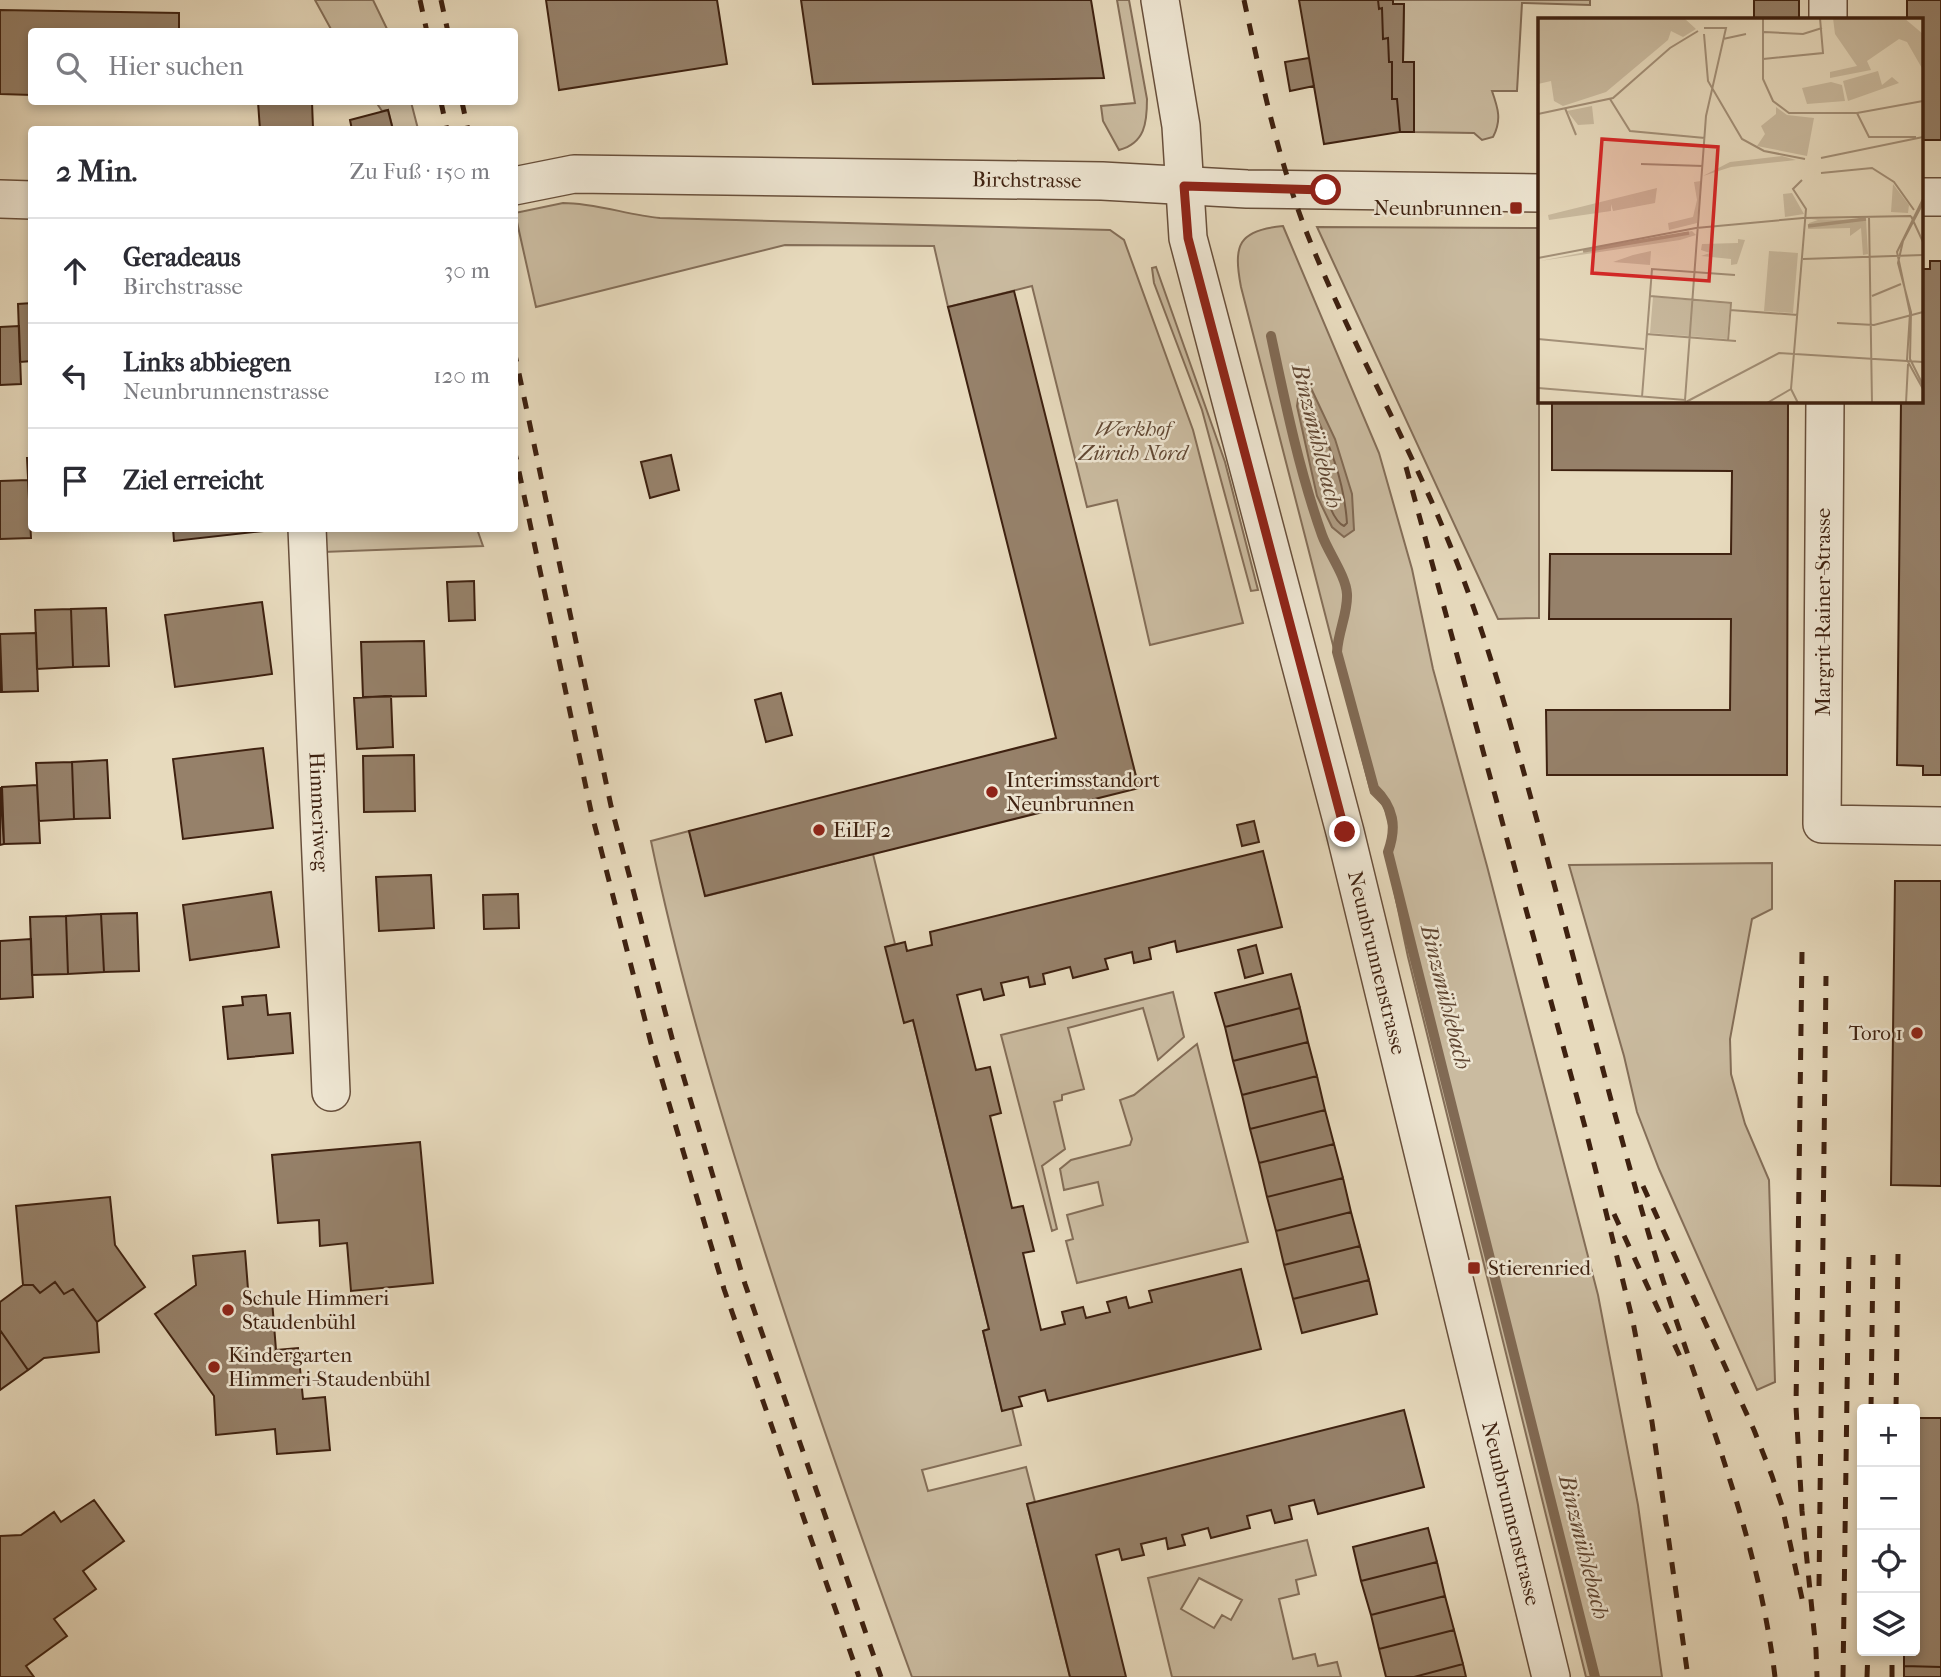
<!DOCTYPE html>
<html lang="de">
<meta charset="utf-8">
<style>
:root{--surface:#fff;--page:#f7f7f7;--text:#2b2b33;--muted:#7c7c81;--line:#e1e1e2}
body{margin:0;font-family:"IM FELL French Canon",serif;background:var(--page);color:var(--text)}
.controls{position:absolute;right:21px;bottom:21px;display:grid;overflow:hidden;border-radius:7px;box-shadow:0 4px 10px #0003}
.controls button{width:63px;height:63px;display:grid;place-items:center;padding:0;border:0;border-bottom:2px solid var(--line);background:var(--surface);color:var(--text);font:35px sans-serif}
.stop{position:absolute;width:21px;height:21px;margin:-16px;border:5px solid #8f2418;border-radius:50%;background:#fff}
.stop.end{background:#8f2418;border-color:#fff;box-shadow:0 2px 7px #0008}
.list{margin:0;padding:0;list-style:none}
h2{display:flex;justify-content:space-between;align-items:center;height:91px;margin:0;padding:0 28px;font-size:30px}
h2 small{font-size:23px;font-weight:400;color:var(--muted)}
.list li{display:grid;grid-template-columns:46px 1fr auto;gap:21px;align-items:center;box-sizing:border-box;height:105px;padding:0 28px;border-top:2px solid var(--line)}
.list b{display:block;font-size:26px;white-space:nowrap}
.list p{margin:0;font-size:23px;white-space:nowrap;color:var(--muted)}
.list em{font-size:23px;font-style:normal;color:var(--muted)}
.icon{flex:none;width:38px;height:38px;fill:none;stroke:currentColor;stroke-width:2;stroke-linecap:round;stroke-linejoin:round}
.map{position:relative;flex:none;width:1941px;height:1677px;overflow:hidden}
.search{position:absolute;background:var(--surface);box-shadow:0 4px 10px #0003;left:28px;top:28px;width:490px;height:77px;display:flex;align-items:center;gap:18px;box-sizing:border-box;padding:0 24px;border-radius:7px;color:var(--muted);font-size:26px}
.panel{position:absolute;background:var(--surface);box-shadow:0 4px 10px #0003;left:28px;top:126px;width:490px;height:406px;border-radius:7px}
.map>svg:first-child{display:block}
.green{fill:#cabba0;stroke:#846e58;stroke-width:2;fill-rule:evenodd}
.water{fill:#ae9b82;stroke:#816a54;stroke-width:2}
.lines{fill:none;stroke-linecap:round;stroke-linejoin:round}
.shore{stroke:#765e49;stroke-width:2}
.stream{stroke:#816a54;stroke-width:10}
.building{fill:#96816a;stroke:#3e2110;stroke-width:2}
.minor-casing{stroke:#684f3b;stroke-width:40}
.minor{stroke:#efe7d4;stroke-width:37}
.rail{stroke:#3e2110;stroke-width:5;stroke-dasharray:12 12;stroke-linecap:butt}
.route{stroke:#8f2418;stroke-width:9}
.poi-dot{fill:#8f2418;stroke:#efe7d4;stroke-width:2.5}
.labels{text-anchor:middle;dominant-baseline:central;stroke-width:5;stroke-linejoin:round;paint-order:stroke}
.street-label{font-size:21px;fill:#3e2110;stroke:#efe7d4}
.poi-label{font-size:21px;fill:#3e2110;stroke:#efe7d4;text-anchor:start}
.park-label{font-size:21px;font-style:italic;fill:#614834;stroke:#efe7d4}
.water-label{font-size:23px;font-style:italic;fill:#604632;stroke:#efe7d4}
.inset-river{fill:none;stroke:#ae9b82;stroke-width:3.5}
.inset-road{fill:none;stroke:#a39078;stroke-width:2}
.view{fill:#d62828;fill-opacity:0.15;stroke:#d62828;stroke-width:3.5}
.inset-edge{fill:none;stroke:#3e2110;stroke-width:3.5}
</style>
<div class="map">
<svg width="1941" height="1677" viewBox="0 0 1941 1677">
<rect width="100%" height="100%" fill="#e7dabd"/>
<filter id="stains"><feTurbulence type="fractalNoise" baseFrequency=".00286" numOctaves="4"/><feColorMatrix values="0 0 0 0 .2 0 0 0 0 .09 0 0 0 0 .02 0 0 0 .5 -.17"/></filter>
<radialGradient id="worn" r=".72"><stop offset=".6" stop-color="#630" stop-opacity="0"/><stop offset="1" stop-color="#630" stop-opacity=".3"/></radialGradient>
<path class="green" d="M 315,0 L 373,0 L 388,31 L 332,31 Z
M 1117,0 L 1129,0 L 1147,99 C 1147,123 1145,143 1119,150 L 1103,121 L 1101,106 L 1135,103 Z
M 1393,0 L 1590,0 L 1590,5 L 1522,3 L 1517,91 L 1492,91 C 1498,108 1502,120 1493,137 L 1482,140 L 1474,133 L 1414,132 L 1414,62 L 1403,62 L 1404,5 L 1393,4 Z
M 376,102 L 411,102 L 418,129 L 393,129 L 388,110 L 382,111 Z
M 563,203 C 595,203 628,215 660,218 L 1110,230 L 1124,240 L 1193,430 L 1243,623 L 1150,645 L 1117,500 L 1087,507 L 1032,286 L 948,307 L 934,246 L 785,245 L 536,307 L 515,213 Z
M 1283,226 L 1379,453 L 1412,569 L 1433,669 L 1487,866 L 1598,1295 L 1638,1505 L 1662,1677 L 1586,1677 L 1408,957 L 1386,852 L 1390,829 L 1384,806 L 1371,793 L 1241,287 C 1233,245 1238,230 1283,226 Z
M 1317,227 L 1539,228 L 1539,618 L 1498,619 Z
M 1156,267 L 1225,462 L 1258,590 L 1251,591 L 1202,410 L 1154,283 L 1152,268 Z
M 322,529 L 477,529 L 483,546 L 323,552 Z
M 689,831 L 706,896 L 873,854 L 895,944 L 886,947 L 904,1022 L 913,1020 L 989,1329 L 983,1331 L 1002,1410 L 1012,1408 L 1021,1445 L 922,1470 L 928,1491 L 1026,1467 L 1035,1502 L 1027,1504 L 1070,1677 L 912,1677 C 859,1532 808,1387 761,1240 C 719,1109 679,976 651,841 Z
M 1772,863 L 1772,909 L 1752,919 L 1730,1039 L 1731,1074 L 1745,1124 L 1769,1180 L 1775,1382 L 1757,1390 L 1659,1169 L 1637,1112 L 1624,1056 L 1569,865 Z
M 1173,992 L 1184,1037 L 1158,1060 L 1143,1008 L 1068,1028 L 1084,1089 L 1062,1095 L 1062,1100 L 1054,1102 L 1065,1149 L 1042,1166 L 1057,1229 L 1052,1231 L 1001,1035 Z
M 1197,1044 L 1248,1242 L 1077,1283 L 1066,1241 L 1073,1239 L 1067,1215 L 1103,1205 L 1098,1182 L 1064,1190 L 1060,1169 L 1071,1160 L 1130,1145 L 1132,1139 L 1120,1100 L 1134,1095 Z
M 1307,1540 L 1316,1575 L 1296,1580 L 1299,1594 L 1279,1599 L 1293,1659 L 1315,1654 L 1318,1666 L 1337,1662 L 1341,1677 L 1172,1677 L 1148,1578 ZM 1199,1578 L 1242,1600 L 1231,1620 L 1222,1615 L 1214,1628 L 1181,1609 Z"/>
<path class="water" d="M 1310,386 L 1335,439 L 1352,494 L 1354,530 L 1344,537 L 1332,527 L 1317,496 L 1297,406 L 1300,387 Z"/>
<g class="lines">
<path class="shore" d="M 1306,402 L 1310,403 C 1329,443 1344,479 1347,523 L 1344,526 C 1324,518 1309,430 1304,407 Z"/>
<path class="stream" d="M 1271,336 C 1285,402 1299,470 1322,535 C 1328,552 1346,576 1347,594 C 1348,613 1338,632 1337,652 L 1374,788 C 1394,807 1397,827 1388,852 L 1595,1677"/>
</g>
<path class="building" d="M 546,0 L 717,0 L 727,64 L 559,90 Z
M 801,0 L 1091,0 L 1104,78 L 813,84 Z
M 1299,0 L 1378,0 L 1379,9 L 1382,8 L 1383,39 L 1388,38 L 1389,62 L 1392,62 L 1392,99 L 1397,99 L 1400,132 L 1324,144 Z
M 1378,0 L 1393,0 L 1393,4 L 1404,4 L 1403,62 L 1414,62 L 1414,132 L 1400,132 L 1397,99 L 1392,99 L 1392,62 L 1389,62 L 1388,38 L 1383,39 L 1382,8 L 1379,9 Z
M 1754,0 L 1799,0 L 1799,19 L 1754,19 Z
M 1907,0 L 1941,0 L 1941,140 L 1922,140 L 1922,19 L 1907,19 Z
M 0,10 L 179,13 L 179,32 L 32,32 L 32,95 L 0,94 Z
M 1309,58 L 1314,86 L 1290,91 L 1285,62 Z
M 258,102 L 312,102 L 313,128 L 260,130 Z
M 388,110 L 393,130 L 352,130 L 350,120 Z
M 1930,261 L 1941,261 L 1941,775 L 1923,775 L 1923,766 L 1897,765 L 1901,401 L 1922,401 L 1922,269 L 1930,269 Z
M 1014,291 L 1139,788 L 705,896 L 689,831 L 1056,738 L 948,307 Z
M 32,303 L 32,361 L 20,362 L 18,304 Z
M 19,326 L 21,384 L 0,385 L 0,327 Z
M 1552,401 L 1788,401 L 1787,775 L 1547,775 L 1546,710 L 1730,710 L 1731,619 L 1549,619 L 1550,554 L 1731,554 L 1732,471 L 1552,470 Z
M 671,455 L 679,490 L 650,498 L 641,462 Z
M 27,458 L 32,458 L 32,516 L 30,516 Z
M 28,480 L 31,538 L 0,539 L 0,481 Z
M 173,528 L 263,528 L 263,531 L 174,541 Z
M 474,581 L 475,620 L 449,621 L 447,582 Z
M 262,602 L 272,674 L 175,687 L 165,615 Z
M 106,608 L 109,666 L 73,667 L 71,609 Z
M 71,609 L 73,667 L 37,669 L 35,610 Z
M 36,633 L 38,691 L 2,692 L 0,634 Z
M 0,634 L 2,692 L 0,692 Z
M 424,641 L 426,696 L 363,697 L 361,642 Z
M 781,693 L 792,735 L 766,742 L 755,700 Z
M 391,696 L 393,747 L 357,749 L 354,698 Z
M 263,748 L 273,828 L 183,839 L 173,759 Z
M 414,755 L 415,811 L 364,812 L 363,756 Z
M 107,760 L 110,818 L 74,819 L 72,762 Z
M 72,762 L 74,819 L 39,821 L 36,763 Z
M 37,785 L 40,843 L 4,844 L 2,787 Z
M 0,787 L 4,844 L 0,845 Z
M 1254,821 L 1259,842 L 1242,846 L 1237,825 Z
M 1263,851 L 1282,927 L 1177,952 L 1175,941 L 1149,948 L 1151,959 L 1134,963 L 1132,952 L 1105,959 L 1108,969 L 1073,978 L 1070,967 L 1043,974 L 1045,984 L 1030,987 L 1028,977 L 1001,983 L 1004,995 L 984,1000 L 981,989 L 957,995 L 976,1070 L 990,1067 L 1001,1113 L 990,1116 L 1012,1208 L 1023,1206 L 1034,1251 L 1023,1253 L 1041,1330 L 1065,1324 L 1062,1312 L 1083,1307 L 1086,1318 L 1110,1312 L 1107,1302 L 1126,1297 L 1129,1308 L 1152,1302 L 1149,1291 L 1241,1269 L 1261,1349 L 1048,1401 L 1045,1390 L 1019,1397 L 1022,1406 L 1002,1411 L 983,1331 L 989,1329 L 913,1020 L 904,1023 L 885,947 L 905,942 L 907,951 L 919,948 L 932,945 L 930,932 Z
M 431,875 L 434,928 L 379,931 L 376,877 Z
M 1895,881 L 1941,881 L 1941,1186 L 1891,1185 Z
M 271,892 L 279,947 L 190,960 L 183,905 Z
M 518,894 L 519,928 L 484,929 L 483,895 Z
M 137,913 L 139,971 L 104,972 L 101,914 Z
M 101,914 L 104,972 L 68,974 L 66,916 Z
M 66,916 L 68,974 L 32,975 L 30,917 Z
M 31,939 L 33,997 L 0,999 L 0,941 Z
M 1256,945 L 1263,973 L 1245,978 L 1238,950 Z
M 1291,974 L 1300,1008 L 1225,1027 L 1215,993 Z
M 266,995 L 268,1015 L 290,1013 L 293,1053 L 228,1059 L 223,1007 L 243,1005 L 242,997 Z
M 1300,1008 L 1308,1042 L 1233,1061 L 1225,1027 Z
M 1308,1042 L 1317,1076 L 1242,1095 L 1233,1061 Z
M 1317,1076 L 1325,1110 L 1250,1129 L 1242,1095 Z
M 1325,1110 L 1334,1144 L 1259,1163 L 1250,1129 Z
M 420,1142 L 433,1283 L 351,1291 L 347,1243 L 320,1246 L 319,1220 L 278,1223 L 272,1155 Z
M 1334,1144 L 1343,1178 L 1267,1197 L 1259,1163 Z
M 1343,1178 L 1351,1212 L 1276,1231 L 1267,1197 Z
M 110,1197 L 115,1245 L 145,1287 L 97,1322 L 73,1289 L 64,1294 L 55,1282 L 40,1293 L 33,1285 L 23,1285 L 16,1206 Z
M 1351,1212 L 1360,1246 L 1284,1265 L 1276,1231 Z
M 1360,1246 L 1369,1280 L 1293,1299 L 1284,1265 Z
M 245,1251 L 249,1302 L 272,1300 L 276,1350 L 298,1348 L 303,1399 L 325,1397 L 330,1450 L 277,1454 L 275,1429 L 216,1435 L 214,1396 L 155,1314 L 196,1285 L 193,1256 Z
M 1369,1280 L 1377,1314 L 1302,1333 L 1293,1299 Z
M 55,1282 L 64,1294 L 73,1289 L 97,1322 L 99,1352 L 44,1358 L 28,1370 L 0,1330 L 0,1302 L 23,1285 L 33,1285 L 40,1293 Z
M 0,1330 L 28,1370 L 0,1390 Z
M 1404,1410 L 1424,1487 L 1318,1514 L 1314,1500 L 1289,1506 L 1292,1519 L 1275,1523 L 1271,1510 L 1247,1516 L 1250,1528 L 1211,1538 L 1208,1528 L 1182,1535 L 1185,1545 L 1168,1549 L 1166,1538 L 1141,1544 L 1144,1555 L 1122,1560 L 1119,1549 L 1096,1555 L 1126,1677 L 1070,1677 L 1027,1504 Z
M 1915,1418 L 1941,1418 L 1941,1667 L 1904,1666 L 1904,1651 L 1915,1651 Z
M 94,1500 L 124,1541 L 83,1571 L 96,1589 L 54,1619 L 67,1636 L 26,1666 L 34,1677 L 0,1677 L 0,1536 L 21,1535 L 54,1512 L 61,1522 Z
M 1428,1528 L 1437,1562 L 1361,1581 L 1353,1547 Z
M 1437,1562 L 1445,1596 L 1371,1615 L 1361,1581 Z
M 1445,1596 L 1454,1630 L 1379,1649 L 1371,1615 Z
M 1454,1630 L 1463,1664 L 1414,1677 L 1386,1677 L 1379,1649 Z
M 1463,1664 L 1466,1677 L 1414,1677 Z
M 1904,1666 L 1941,1667 L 1941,1677 L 1904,1677 Z"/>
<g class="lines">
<defs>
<g id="minor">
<path id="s1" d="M 1160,0 L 1181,126 L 1188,238 L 1345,832 L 1551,1677"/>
<path d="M 1828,19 L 1828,0"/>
<path id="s2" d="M 514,186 L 574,174 L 1102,181 L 1247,189 L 1540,193"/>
<path d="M 1922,197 L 1941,197"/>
<path d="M 0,199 L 32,200"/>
<path d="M 1825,401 L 1822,824 L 1941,826"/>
<path id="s3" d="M 307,528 L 331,1092"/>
</g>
</defs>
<use href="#minor" class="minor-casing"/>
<use href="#minor" class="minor"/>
<path class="rail" d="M 420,0 L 427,32
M 441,0 L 448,32
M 1244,0 C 1261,78 1277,156 1306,231 C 1348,338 1407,438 1450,545 C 1487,636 1512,729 1538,824 C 1575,961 1609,1099 1649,1235 C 1692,1381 1757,1524 1775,1677
M 441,102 L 447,130
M 462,102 L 468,130
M 514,350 L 611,806 L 672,1038 L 745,1284 L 881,1677
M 514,448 L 591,811 L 651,1043 L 724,1289 L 859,1677
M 1406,467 L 1585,1127 L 1633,1322 L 1652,1422 L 1688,1677
M 1802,952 L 1796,1407 L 1802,1511 L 1816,1650 L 1817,1677
M 1643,1186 L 1754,1430 L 1772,1476 L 1782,1506 L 1803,1603
M 1614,1214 L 1683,1363
M 1871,1409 L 1873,1255
M 1896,1409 L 1898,1254
M 1819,1586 L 1826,976
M 1843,1677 L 1849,1252
M 1867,1677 L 1868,1651
M 1892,1677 L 1892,1651"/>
</g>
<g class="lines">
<path class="route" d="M 1326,190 L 1184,186 L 1188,238 L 1345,832"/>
</g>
<g class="poi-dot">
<rect x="1509" y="201" width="14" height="14" rx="3.5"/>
<circle cx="992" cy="792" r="7"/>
<circle cx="819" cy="830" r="7"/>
<circle cx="1917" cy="1033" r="7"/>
<rect x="1467" y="1261" width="14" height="14" rx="3.5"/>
<circle cx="228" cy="1310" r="7"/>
<circle cx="214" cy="1367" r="7"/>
</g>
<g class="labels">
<g class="street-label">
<text stroke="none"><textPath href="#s2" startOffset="514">Birchstrasse</textPath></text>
<text transform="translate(1823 612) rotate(-90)">Margrit-Rainer-Strasse</text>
<text stroke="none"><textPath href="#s3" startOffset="284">Himmeriweg</textPath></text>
<text stroke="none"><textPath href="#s1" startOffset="989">Neunbrunnenstrasse</textPath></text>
<text stroke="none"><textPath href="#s1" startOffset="1556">Neunbrunnenstrasse</textPath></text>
</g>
<g class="poi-label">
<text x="1502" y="208" text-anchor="end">Neunbrunnen</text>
<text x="1006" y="780">Interimsstandort<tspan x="1006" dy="24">Neunbrunnen</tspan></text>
<text x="833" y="830">EiLF 2</text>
<text x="1903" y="1033" text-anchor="end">Toro 1</text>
<text x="1488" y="1268">Stierenried</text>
<text x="242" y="1298">Schule Himmeri<tspan x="242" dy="24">Staudenbühl</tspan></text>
<text x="228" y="1355">Kindergarten<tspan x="228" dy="24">Himmeri-Staudenbühl</tspan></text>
</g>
<g class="park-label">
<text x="1133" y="429">Werkhof<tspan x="1133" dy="24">Zürich Nord</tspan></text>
</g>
<g class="water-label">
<text transform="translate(1317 436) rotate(76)">Binzmühlebach</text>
<text transform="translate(1446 997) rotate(76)">Binzmühlebach</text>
<text transform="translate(1584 1547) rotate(76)">Binzmühlebach</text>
</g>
</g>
<g transform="translate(1538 18)">
<rect width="385" height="385" fill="#e7dabd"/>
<path d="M 0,0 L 146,0 L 158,11 L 145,19 L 133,13 L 130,22 L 68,74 L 25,88 L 16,83 L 13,63 L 0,66 ZM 295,0 L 366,0 L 385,16 L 385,52 L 369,24 L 361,21 L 329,43 L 333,52 L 292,60 L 292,54 L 319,48 L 297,16 ZM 340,53 L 344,67 L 354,59 L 361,65 L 310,83 L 305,63 ZM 293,64 L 304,67 L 307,83 L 269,86 L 264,70 ZM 54,88 L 56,106 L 40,107 L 29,93 ZM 238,89 L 249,97 L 276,100 L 269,138 L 219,128 L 227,116 L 223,108 L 238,96 ZM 244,138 L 258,142 L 193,149 L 165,158 L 192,144 ZM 163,163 L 159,205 L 131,212 L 130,205 L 155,199 L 159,182 L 156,164 ZM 355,166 L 371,187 L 370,195 L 353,194 ZM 119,170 L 117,185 L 75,193 L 73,186 L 73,193 L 11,202 L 10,197 ZM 254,175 L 266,196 L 247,199 L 245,176 ZM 273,201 L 328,202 L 330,236 L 325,237 L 323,210 L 312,218 L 312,210 L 270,211 L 271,205 L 280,202 ZM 154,213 L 158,217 L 142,222 L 2,243 ZM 200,221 L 207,222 L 199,246 L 193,247 L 193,241 L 163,238 L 172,235 L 163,232 L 164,226 L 200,225 ZM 113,233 L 112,247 L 75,244 L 95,237 ZM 231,233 L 260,235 L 255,295 L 226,293 ZM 115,279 L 192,286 L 189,321 L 112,315 Z" fill="#cabba0"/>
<path class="inset-river" d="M 270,208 L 328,201M 45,233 L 151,215"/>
<path class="inset-road" d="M 225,0 L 225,61 L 235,83 L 251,95 L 319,95 L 385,83M 226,14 L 265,16 L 284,10M 166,16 L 170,63 L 204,121 L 226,133 L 267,141M 185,21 L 208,16M 225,41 L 285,35 L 282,0M 72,81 L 92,113 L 167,120M 27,90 L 38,117M 319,95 L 331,119 L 378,119M 0,96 L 75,80 L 132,30 L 160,13M 283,140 L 385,119M 103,146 L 165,148M 283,155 L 334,150 L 356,164 L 376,192M 385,181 L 359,234 L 372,295 L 369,342 L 385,371M 385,185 L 365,223 L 360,245 L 373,294 L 372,341 L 385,367M 331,198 L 334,385M 373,198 L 385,224M 0,240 L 158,210 L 265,200 L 373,198M 265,241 L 385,237M 112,278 L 193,285 L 190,323M 334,278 L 363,266M 192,292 L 260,297M 299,305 L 336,307 L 385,294M 108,316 L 198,323M 0,321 L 106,331M 0,370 L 147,382 L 168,98 L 188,10 L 166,10M 104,379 L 114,251 L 197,257M 146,385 L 241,335 L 385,344M 229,385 L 253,371M 260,385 L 253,371 L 268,191 L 255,171 L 264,162M 368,385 L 370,346"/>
<path class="view" d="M 64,121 L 180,129 L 171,263 L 54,255 Z"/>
<rect width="385" height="385" class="inset-edge"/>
</g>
<rect width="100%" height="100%" filter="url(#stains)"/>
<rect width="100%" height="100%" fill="url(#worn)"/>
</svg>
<div class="controls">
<button>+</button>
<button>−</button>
<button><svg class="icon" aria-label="locate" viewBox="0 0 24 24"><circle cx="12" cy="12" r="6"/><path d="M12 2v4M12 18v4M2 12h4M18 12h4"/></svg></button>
<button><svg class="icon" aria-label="layers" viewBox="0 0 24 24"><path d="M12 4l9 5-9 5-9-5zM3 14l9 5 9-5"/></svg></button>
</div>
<div class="stop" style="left:1326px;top:190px"></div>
<div class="stop end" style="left:1345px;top:832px"></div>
<div class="search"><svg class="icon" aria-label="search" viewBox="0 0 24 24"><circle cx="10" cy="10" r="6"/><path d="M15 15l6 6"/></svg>Hier suchen</div>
<section class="panel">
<h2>2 Min.<small>Zu Fuß · 150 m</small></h2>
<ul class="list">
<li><svg class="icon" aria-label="ahead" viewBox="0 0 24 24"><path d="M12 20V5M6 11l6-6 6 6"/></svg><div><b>Geradeaus</b><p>Birchstrasse</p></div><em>30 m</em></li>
<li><svg class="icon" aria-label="left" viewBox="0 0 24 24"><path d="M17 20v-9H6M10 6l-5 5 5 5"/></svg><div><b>Links abbiegen</b><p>Neunbrunnenstrasse</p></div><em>120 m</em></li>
<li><svg class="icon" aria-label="arrive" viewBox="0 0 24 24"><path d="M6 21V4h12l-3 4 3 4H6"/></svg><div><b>Ziel erreicht</b></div></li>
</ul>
</section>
</div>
